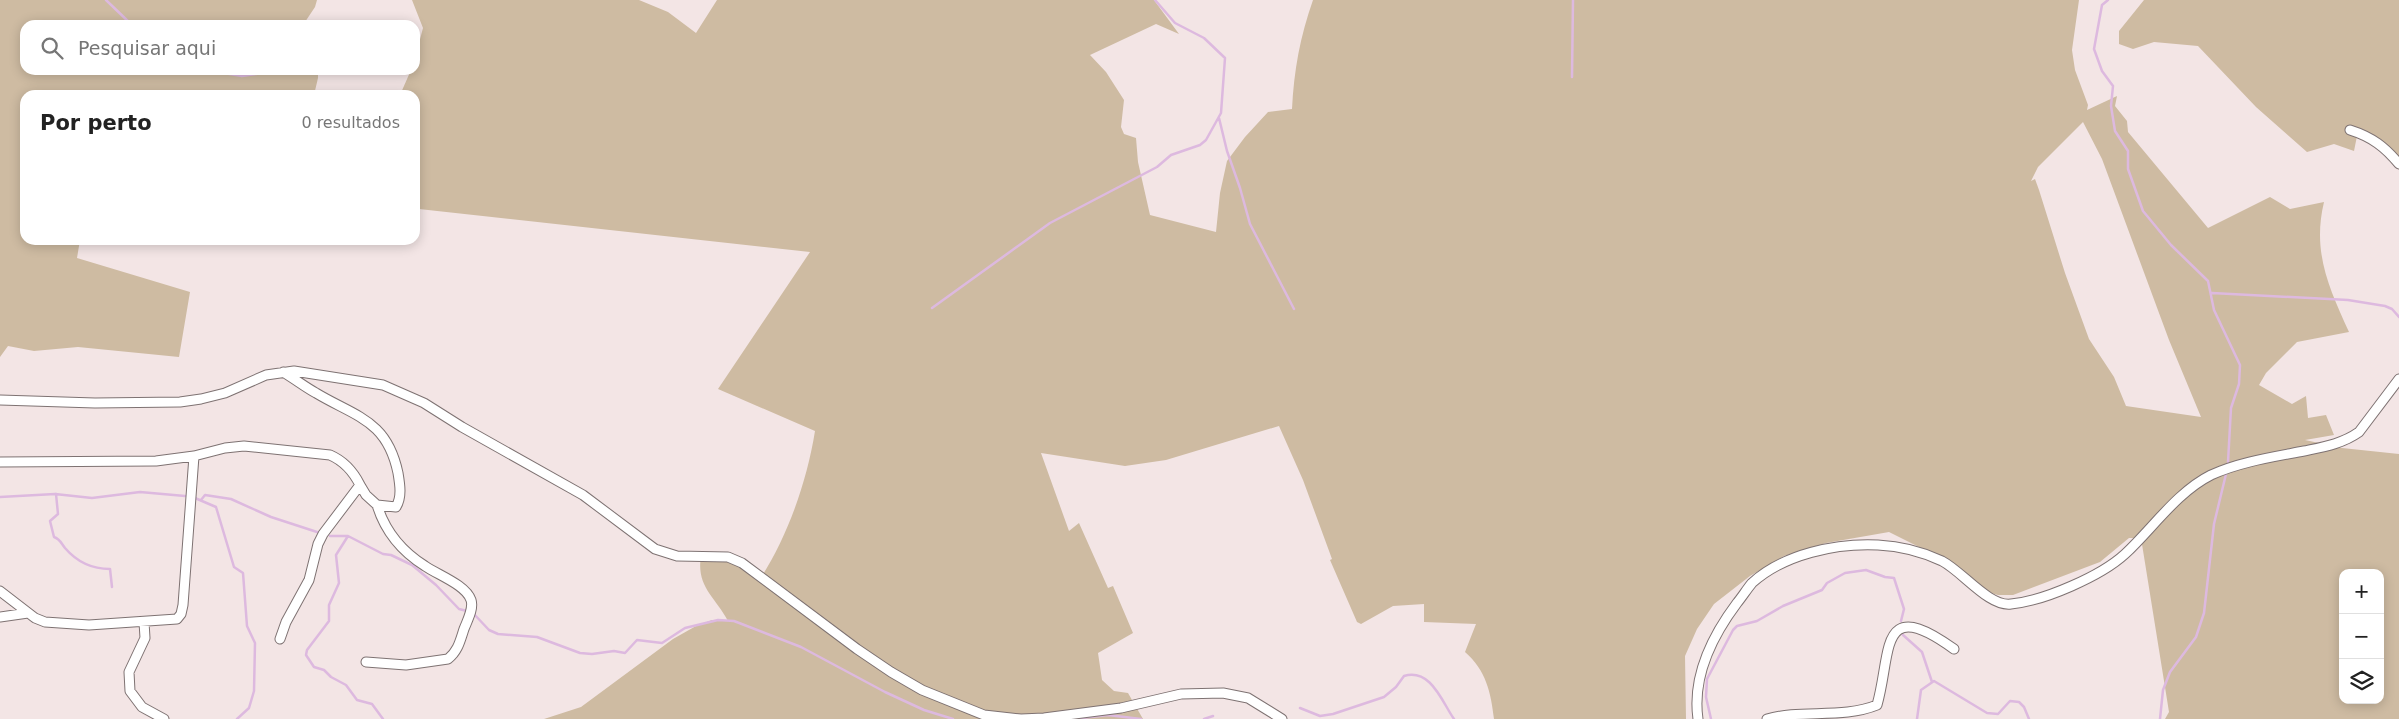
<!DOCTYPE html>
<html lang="pt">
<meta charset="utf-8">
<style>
:root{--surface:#fff;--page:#f6f6f6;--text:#222;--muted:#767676;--line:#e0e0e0}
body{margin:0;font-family:"DejaVu Sans",sans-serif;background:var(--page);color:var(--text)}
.controls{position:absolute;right:15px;bottom:15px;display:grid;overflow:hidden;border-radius:10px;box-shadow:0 2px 12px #0003}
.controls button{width:45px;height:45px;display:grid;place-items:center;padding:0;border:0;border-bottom:1px solid var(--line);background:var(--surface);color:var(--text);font:25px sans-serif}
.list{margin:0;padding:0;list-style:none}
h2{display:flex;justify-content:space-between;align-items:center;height:65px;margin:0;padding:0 20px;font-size:21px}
h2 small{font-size:16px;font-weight:400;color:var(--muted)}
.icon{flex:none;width:28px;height:28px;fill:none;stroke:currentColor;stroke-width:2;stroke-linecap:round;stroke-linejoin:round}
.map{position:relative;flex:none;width:2399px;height:719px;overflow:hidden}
.search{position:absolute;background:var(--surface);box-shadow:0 2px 12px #0003;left:20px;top:20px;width:400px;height:55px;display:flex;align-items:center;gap:12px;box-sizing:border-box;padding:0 18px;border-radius:15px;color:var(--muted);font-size:19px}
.panel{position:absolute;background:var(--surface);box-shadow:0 2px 12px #0003;left:20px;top:90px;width:400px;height:155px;border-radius:15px}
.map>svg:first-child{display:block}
.green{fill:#cebba2;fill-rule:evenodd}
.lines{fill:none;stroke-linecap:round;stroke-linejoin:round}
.stream{stroke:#ddb9df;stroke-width:2.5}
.minor-casing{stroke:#7e7272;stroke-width:11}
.minor{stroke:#fff;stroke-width:9}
</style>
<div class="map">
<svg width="2399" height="719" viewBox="0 0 2399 719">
<rect width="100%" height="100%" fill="#f3e5e5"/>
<path class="green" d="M 0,0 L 317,0 L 315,7 L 303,25 L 25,25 L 25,70 L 318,70 L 318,78 L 314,95 L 25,95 L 25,240 L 80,240 L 77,258 L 190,292 L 179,357 L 78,347 L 34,351 L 8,346 L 0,357 Z
M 412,0 L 639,0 L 668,12 L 696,33 L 717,0 L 1154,0 L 1179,34 L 1156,24 L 1090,55 L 1106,72 L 1124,100 L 1121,127 L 1124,134 L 1136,138 L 1138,162 L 1150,215 L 1216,232 L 1220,193 L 1227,161 L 1245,137 L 1268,112 L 1292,109 C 1294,70 1300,37 1313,0 L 2079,0 L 2072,50 L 2075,70 L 2088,105 L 2087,110 L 2117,96 L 2115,106 L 2127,121 L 2128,132 L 2208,228 L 2270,197 L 2290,209 L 2324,202 C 2312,252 2329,288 2349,332 L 2297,342 L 2266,373 L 2259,385 L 2292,404 L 2306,396 L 2308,418 L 2326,415 L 2334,435 L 2305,440 L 2342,448 L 2399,454 L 2399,719 L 2165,719 L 2169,712 L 2141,538 L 2129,538 L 2100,562 L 2013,595 L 1998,595 L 1984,591 L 1929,552 L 1889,532 L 1826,543 L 1784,556 L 1750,576 L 1714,604 L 1697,629 L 1685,656 L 1686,719 L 1494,719 C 1491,693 1486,670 1465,652 L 1476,624 L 1424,622 L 1424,604 L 1393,606 L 1361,624 L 1357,622 L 1330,560 L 1332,559 L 1303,480 L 1279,426 L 1166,460 L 1125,466 L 1041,453 L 1069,531 L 1079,523 L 1108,588 L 1113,586 L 1133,633 L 1098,653 L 1102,680 L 1114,691 L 1128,693 L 1143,719 L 544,719 L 581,707 L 673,639 L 696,626 L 712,620 L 728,621 C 714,595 696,587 701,555 L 733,562 L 760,579 C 788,536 807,481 815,431 L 718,389 L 810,252 L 419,209 L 415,179 L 415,95 L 400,95 L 411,70 L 415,70 L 415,58 L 423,28 ZM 2083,122 L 2102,159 L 2169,340 L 2201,417 L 2126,406 L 2114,377 L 2089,339 L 2065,273 L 2039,190 L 2035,179 L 2031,181 L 2038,167 ZM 2343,573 L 2380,573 L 2380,700 L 2343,700 Z
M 2144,0 L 2399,0 L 2399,168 L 2386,152 L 2358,131 L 2354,151 L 2334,144 L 2307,152 L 2256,107 L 2198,46 L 2154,42 L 2133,49 L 2119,44 L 2119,31 Z"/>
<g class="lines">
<path class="stream" d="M 106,0 L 132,25
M 2108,0 L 2102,5 L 2094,49 L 2102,71 L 2113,86 L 2111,106 L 2115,131 L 2128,151 L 2128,169 L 2143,211 L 2171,245 L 2208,281 L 2214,310 L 2240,365 L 2239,384 L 2231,408 L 2228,462
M 205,70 L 242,76 L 285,70
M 1572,77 L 1573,0
M 1219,118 L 1227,151 L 1240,188 L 1250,224 L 1294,309
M 2212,293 L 2348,300 L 2385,306 L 2392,309 L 2399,317
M 932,308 L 1050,223 L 1157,167 L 1171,155 L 1200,145 L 1206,140 L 1221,113 L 1225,58 L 1204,38 L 1175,23 L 1155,0
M 56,494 L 58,514 L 50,521 L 54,537 C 60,539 61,543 65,548 C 77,562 93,569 110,569 L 112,587
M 0,497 L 55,494 L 92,498 L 140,492 L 185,496
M 195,498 L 216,507 L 234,567 L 243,573 L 247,626 L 255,643 L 254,691 L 249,708 L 237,719
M 201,500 L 205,495 L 231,499 L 271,517 L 317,532
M 330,536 L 348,536 L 383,554 L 391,555 L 412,565 L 436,585 L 459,609 L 467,611
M 348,536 L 336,555 L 339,583 L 329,605 L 329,621 L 307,650 L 306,655 L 314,667 L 324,670 L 331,677 L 346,685 L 357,700 L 372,704 L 383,719
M 473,613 L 489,630 L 498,634 L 537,637 L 580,653 L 592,654 L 614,651 L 625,653 L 637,640 L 662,643 L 685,628 L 718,620 L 734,621 L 801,647 L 885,692 L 924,710 L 953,719
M 1903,635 L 1922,652 L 1932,682
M 1300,708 L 1320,716 L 1333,714 L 1384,697 L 1396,687 L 1404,676 C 1431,668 1442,702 1454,719
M 1073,719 L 1108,715 L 1141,719
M 1204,719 L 1213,716
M 1711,719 L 1706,697 L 1707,679 L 1733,630 L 1737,626 L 1757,621 L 1783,606 L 1822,590 L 1827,583 L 1845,573 L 1866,570 L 1885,577 L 1894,578 L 1904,609 L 1901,621
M 1917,719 L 1921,690 L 1934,681 L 1987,713 L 1998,714 L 2010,701 L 2019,702 L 2024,707 L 2029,719
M 2160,719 L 2163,690 L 2170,672 L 2196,637 L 2204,613 L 2214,524 L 2226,474"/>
<defs>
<path id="minor" d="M 2350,130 C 2372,137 2385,147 2399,164
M 283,372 C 295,379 305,387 316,393 C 356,417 387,420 398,473 C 400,485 402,497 396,507 L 377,505 C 385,531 401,551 425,566 C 438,575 466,585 471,600 C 474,609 467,621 464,629 C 460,641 458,651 448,659 L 406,665 L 366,662
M 0,400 L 95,403 L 180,402 L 201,399 L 225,393 L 266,375 L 294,371 L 383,385 L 424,403 L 462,427 L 583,495 L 655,549 L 677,556 L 728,557 L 742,563 L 857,649 L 891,672 L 922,690 L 984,715 L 1021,719 L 1044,718 L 1121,708 L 1181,694 L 1223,693 L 1248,698 L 1282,719
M 0,462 L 156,461 L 194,456 L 225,448 L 244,446 L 330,455 C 344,461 353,471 360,485 L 323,534 L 318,544 L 309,580 L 286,622 L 280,639
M 360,485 L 366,495 L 377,505
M 0,591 L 35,618 L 45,622 L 89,625 L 177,619 L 181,614 L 183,605 L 194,456
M 0,617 L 28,613
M 144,622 L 145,638 L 129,672 L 130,691 L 142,707 L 164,719
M 1698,719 C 1692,677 1713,635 1737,603 C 1742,597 1747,589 1752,583 C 1784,554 1836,543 1878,545 C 1899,546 1923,552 1942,561 C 1963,572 1989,607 2011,604 C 2044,601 2101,576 2125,554 C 2152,529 2177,492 2211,475 C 2239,462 2273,457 2304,451 C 2323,447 2342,444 2359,432 L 2399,379
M 1767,719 C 1801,709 1843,719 1877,705 C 1892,653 1878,594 1954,649"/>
</defs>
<use href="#minor" class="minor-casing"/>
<use href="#minor" class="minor"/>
</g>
</svg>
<div class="controls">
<button>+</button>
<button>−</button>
<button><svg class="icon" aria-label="layers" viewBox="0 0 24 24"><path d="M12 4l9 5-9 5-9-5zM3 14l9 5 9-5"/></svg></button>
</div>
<div class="search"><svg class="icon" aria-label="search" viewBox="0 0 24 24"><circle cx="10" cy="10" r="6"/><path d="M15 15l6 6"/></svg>Pesquisar aqui</div>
<section class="panel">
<h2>Por perto<small>0 resultados</small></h2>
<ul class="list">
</ul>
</section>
</div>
